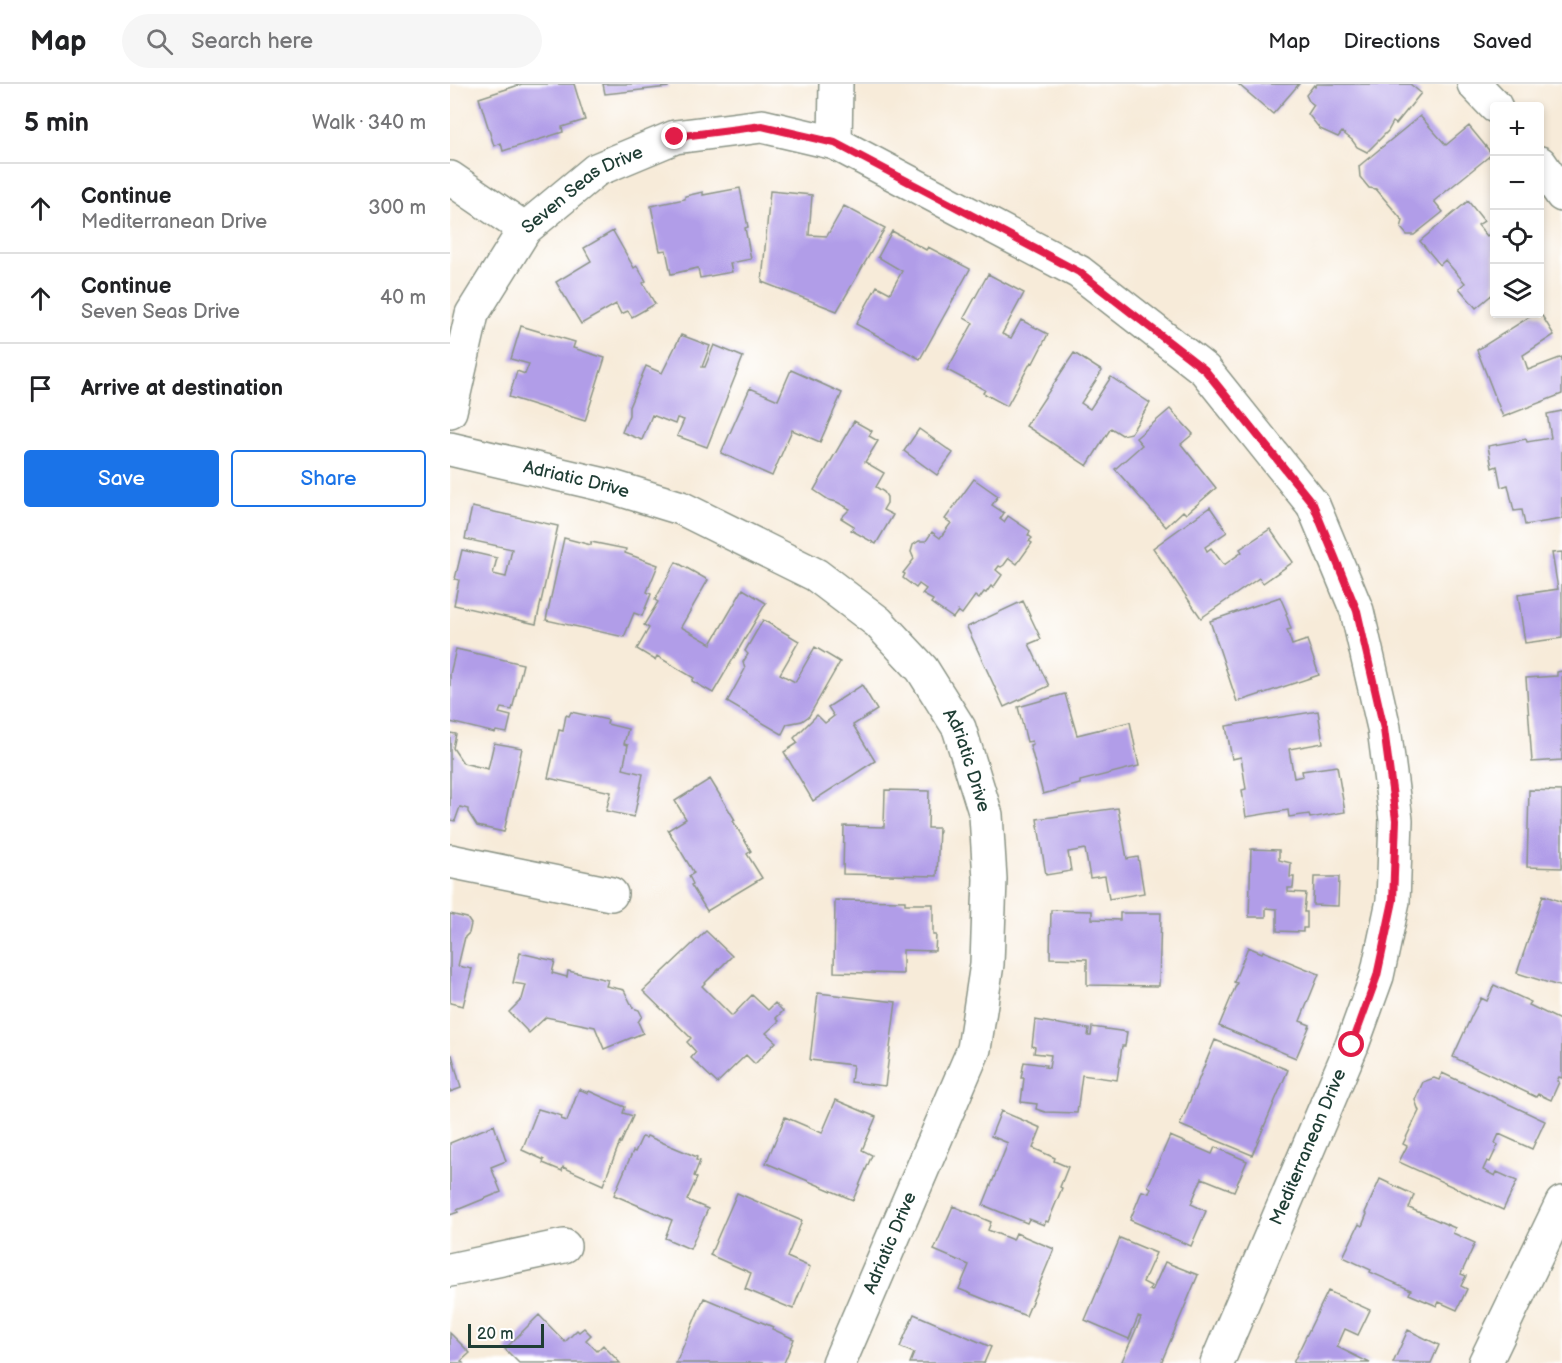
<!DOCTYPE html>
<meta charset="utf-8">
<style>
:root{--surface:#fff;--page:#f6f6f6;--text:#202124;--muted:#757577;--line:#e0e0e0;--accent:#1a73e8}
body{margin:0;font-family:"Balsamiq Sans",sans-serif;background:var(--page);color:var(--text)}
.controls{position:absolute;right:18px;top:18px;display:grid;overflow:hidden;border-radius:6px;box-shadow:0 3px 9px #0003}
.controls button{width:54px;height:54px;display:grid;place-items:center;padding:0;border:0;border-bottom:2px solid var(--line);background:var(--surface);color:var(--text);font:30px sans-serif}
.scale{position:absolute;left:18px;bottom:15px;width:76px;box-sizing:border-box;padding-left:6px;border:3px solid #1f3d34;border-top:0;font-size:16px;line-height:21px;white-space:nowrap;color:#1f3d34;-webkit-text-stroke:4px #fff;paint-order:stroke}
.stop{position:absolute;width:18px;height:18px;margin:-14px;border:4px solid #e11d48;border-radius:50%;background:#fff}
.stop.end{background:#e11d48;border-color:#fff;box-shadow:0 2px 6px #0008}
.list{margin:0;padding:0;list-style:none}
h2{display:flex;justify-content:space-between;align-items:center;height:78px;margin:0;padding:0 24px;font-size:26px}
h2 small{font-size:20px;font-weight:400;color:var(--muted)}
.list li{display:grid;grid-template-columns:39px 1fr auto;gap:18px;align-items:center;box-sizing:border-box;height:90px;padding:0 24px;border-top:2px solid var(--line)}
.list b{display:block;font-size:22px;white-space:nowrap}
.list p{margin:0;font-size:20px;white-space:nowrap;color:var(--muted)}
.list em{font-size:20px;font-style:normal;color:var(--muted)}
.actions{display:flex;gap:12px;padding:18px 24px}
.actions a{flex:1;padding:14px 0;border:2px solid var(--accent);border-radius:6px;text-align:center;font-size:21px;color:var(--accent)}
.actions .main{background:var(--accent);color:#fff}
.icon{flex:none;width:33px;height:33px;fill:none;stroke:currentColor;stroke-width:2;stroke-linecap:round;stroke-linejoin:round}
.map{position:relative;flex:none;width:1112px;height:1279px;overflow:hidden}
header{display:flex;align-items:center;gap:36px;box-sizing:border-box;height:84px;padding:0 30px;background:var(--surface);border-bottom:2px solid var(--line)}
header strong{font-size:28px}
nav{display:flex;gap:33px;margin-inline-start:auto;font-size:21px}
.search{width:420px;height:54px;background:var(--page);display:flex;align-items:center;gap:15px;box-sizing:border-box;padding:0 21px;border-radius:33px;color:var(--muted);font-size:22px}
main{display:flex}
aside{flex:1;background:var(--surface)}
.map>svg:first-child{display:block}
.building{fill:#b19de8}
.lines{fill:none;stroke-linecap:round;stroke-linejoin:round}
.minor-casing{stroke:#8b9486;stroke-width:36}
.minor{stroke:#fff;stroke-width:33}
.route{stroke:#e11d48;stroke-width:8}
.labels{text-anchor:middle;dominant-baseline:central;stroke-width:5;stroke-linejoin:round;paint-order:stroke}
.street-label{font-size:18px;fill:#1f3d34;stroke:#fff}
</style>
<header>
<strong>Map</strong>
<div class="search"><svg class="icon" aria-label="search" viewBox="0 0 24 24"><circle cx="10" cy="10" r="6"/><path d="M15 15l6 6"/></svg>Search here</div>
<nav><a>Map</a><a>Directions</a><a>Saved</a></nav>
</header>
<main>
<aside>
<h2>5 min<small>Walk · 340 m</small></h2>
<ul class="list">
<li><svg class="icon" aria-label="ahead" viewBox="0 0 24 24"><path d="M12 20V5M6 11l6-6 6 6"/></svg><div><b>Continue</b><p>Mediterranean Drive</p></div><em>300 m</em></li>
<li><svg class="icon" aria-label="ahead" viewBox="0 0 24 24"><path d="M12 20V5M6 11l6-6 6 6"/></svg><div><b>Continue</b><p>Seven Seas Drive</p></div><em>40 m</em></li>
<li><svg class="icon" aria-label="arrive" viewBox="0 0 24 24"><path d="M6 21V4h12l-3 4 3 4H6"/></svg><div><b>Arrive at destination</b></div></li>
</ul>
<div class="actions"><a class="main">Save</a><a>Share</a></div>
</aside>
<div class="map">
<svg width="1112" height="1279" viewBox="0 0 1112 1279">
<rect width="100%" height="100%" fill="#fff"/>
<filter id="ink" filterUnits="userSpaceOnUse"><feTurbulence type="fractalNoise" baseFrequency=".0167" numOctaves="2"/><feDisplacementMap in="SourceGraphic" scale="12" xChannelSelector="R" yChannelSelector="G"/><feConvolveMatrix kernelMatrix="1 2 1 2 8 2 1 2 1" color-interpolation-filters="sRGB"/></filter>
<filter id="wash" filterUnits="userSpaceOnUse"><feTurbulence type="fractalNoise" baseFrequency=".008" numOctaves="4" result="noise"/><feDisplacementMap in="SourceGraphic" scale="24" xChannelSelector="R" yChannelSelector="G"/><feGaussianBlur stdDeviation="1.35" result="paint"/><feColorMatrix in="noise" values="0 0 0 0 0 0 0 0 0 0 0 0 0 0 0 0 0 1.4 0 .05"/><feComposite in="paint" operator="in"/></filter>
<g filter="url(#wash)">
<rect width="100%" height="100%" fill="#f7ebd9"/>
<g id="blocks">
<path class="building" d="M 72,0 L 124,0 L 135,36 L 112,43 L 113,48 L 53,67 L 51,59 L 44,62 L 29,14 Z
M 153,0 L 218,0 L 218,3 L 155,10 Z
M 788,0 L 849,0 L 823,30 Z
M 867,0 L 960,0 L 971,9 L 946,40 L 943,38 L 938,47 L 917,68 L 907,63 L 902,56 L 892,48 L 888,53 L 870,45 L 858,30 L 864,21 L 859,17 L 856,11 L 864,1 L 865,3 Z
M 970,32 L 996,61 L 1019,42 L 1042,70 L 984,117 L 993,128 L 964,151 L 957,151 L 951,144 L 953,137 L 926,105 L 919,104 L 910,93 L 909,82 Z
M 290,104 L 298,143 L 295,144 L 301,175 L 280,179 L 282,188 L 250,194 L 248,184 L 221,190 L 216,166 L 210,167 L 201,122 L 235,115 L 235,112 L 253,108 L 253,111 Z
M 320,107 L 362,111 L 359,151 L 377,152 L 394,122 L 435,144 L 387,227 L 312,198 Z
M 1018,117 L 1034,137 L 1028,141 L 1037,152 L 1044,146 L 1044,209 L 1026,224 L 1009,204 L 1015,199 L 995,176 L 990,181 L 970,157 Z
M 163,147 L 184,184 L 187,182 L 196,197 L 193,199 L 205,220 L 182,233 L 178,227 L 171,230 L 166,220 L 131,240 L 106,198 L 141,177 L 134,164 Z
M 442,147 L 476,166 L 478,163 L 520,185 L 470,275 L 406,240 L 427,202 L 440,209 L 452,187 L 428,173 Z
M 538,190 L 574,209 L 552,250 L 561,254 L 571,236 L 598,250 L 583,279 L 581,278 L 557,322 L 533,309 L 535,306 L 497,286 L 523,239 L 514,234 Z
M 1084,230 L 1091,230 L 1104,251 L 1073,271 L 1078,286 L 1112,273 L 1112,310 L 1053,333 L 1027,266 Z
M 71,242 L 125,258 L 123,264 L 155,274 L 135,337 L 59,313 L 67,287 L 75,290 L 79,280 L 61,275 Z
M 231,251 L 260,262 L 252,283 L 255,283 L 264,261 L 293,273 L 257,363 L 227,352 L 234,336 L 227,334 L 225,340 L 202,331 L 192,356 L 172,348 L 179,331 L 179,323 L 196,282 L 212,289 Z
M 624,269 L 652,287 L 631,319 L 640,325 L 661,293 L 700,319 L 681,349 L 672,351 L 661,344 L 637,382 L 576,342 Z
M 341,286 L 392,309 L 370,358 L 342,346 L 322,392 L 271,369 L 300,304 L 328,316 Z
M 720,325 L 743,350 L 731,360 L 766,404 L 736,430 L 733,427 L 716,443 L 665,385 L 692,361 L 686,354 Z
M 1112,327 L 1112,435 L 1075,441 L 1072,426 L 1064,427 L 1058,401 L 1051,403 L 1047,382 L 1042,384 L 1038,362 L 1076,355 L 1077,358 L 1101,354 L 1097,330 Z
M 404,337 L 422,347 L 419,352 L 428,357 L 415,378 L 434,389 L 426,403 L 434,408 L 437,413 L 437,419 L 433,426 L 443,431 L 426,460 L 401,446 L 404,442 L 391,434 L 400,425 L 387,418 L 379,416 L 364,406 Z
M 469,345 L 503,369 L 487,391 L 454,367 Z
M 524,395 L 548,412 L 542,421 L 554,429 L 550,435 L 554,438 L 558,432 L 580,447 L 578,451 L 582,454 L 579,457 L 582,459 L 567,480 L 559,474 L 554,481 L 551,483 L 549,482 L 546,486 L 552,491 L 543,504 L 541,502 L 536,509 L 534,508 L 529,515 L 525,512 L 512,530 L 508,527 L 503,534 L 481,519 L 483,516 L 472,510 L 476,505 L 469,500 L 466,504 L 453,494 L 455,490 L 453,489 L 464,475 L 461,468 L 463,461 L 469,457 L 476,457 L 482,448 L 490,454 L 501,439 L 495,435 Z
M 22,423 L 108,442 L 86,540 L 4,521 L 9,496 L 5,495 L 12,466 L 47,474 L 43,490 L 56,493 L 62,465 L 15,455 Z
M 760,423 L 777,448 L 755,463 L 757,467 L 761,464 L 774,481 L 792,468 L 790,465 L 820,445 L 843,478 L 813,499 L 809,494 L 751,534 L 703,464 Z
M 114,454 L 141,461 L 141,458 L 176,465 L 175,469 L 208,481 L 197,508 L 201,510 L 192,532 L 184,529 L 174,553 L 96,536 Z
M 1112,468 L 1112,554 L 1075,559 L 1068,511 L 1108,505 L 1102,469 Z
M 226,478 L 258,496 L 231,543 L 261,560 L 293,505 L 316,519 L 263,609 L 242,597 L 244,594 L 207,572 L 205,576 L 187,565 L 199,544 L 194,541 L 208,518 L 205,516 Z
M 830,513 L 837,529 L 836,530 L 841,545 L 837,546 L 842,561 L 857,556 L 869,591 L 787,618 L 760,537 Z
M 573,517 L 591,555 L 579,560 L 599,602 L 554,623 L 517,543 Z
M 313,536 L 349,557 L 330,590 L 345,598 L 365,563 L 390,578 L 359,632 L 352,637 L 337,640 L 332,650 L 277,618 L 295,585 L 293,578 L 298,570 L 295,567 Z
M 6,565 L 73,580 L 62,626 L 51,624 L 49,629 L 61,632 L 57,649 L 46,647 L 45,649 L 0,638 L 0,590 Z
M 1112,587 L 1112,676 L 1082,678 L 1076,594 L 1107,592 L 1107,588 Z
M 412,601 L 427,626 L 403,641 L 425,677 L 363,717 L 334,668 L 348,659 L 344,654 L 367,631 L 375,639 L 384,632 L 378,623 Z
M 615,610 L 627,651 L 680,638 L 689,682 L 630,697 L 630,700 L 593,710 L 580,661 L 583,660 L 582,657 L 577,658 L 568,623 Z
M 868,627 L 873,659 L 839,665 L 844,694 L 853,692 L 852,687 L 887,682 L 895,728 L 860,734 L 859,730 L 839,733 L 838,726 L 796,733 L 792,706 L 796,705 L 791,673 L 782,675 L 776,642 Z
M 121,628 L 158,636 L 157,640 L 178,645 L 174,660 L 178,661 L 173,685 L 193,690 L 184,733 L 156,727 L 161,708 L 98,694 L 109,646 L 113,647 L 116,631 L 119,632 Z
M 0,649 L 6,650 L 3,664 L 13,679 L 38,685 L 44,659 L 72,664 L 54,748 L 27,742 L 18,728 L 18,725 L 10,723 L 5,737 L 0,736 Z
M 260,695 L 285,736 L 283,737 L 301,767 L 297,770 L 312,794 L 257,827 L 241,801 L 243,800 L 239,792 L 244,789 L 218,746 L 236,735 L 225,717 Z
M 435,706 L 479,707 L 478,744 L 489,744 L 487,792 L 393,790 L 394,742 L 434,743 Z
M 1079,706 L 1112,707 L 1112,784 L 1077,783 Z
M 668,724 L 677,775 L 688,773 L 694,809 L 659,815 L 655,792 L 640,794 L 635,765 L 618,768 L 621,787 L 596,791 L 587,735 Z
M 801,765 L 829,766 L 829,776 L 841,779 L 840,793 L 844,793 L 843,804 L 838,804 L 838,808 L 856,809 L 854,828 L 857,828 L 857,844 L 853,844 L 853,848 L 827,847 L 827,825 L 816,824 L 816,833 L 799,833 Z
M 864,793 L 889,793 L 888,822 L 863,821 Z
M 1093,811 L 1112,818 L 1112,903 L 1067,889 Z
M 385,816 L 455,817 L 455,820 L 483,820 L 483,851 L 486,851 L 485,867 L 453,866 L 453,890 L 384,888 Z
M 601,826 L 642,827 L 642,835 L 670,836 L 670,829 L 711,829 L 709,902 L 637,901 L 637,875 L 600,874 Z
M 0,830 L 17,834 L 21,840 L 19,849 L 15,853 L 8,882 L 22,885 L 13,922 L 0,919 Z
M 256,847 L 282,872 L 252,902 L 282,932 L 302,911 L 318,926 L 325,919 L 333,927 L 326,934 L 329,937 L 316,949 L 326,958 L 305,980 L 296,971 L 267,999 L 241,974 L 246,968 L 237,958 L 241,954 L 193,907 Z
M 798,863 L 812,869 L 813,867 L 869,890 L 850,937 L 860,941 L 846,974 L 769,942 L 787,899 L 784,898 Z
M 70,869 L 105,877 L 102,889 L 117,893 L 118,887 L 158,896 L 156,902 L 174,906 L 183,924 L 189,926 L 192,932 L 188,938 L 193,949 L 154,965 L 145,943 L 96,933 L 79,949 L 59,928 L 72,915 L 76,901 L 63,899 Z
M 1044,901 L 1081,918 L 1079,921 L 1112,937 L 1112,994 L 1109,993 L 1107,997 L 1109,998 L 1101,1016 L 1088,1010 L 1086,1013 L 1003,973 L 1022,931 L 1031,914 L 1037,917 Z
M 368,909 L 446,918 L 435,1002 L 401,998 L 403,981 L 360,976 Z
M 585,936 L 639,945 L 638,952 L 641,952 L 642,943 L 677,948 L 675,962 L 672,962 L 667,996 L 632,991 L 627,1029 L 595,1028 L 586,1025 L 587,1020 L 571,1018 L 574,994 L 571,994 L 574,978 L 596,981 L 595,983 L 599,984 L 601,971 L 584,969 L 585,963 L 582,962 Z
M 765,956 L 838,986 L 802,1071 L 730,1041 Z
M 2,971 L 11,1004 L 0,1008 L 0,972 Z
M 992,989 L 1095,1037 L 1082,1065 L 1049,1050 L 1045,1059 L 1048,1061 L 1040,1078 L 1037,1077 L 1033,1086 L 1045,1092 L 1047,1088 L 1067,1097 L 1053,1126 L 949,1078 L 957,1062 L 953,1060 L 969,1027 L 965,1016 L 973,998 L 984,994 L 989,996 Z
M 129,1005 L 138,1009 L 139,1007 L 175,1023 L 173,1029 L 183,1032 L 171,1059 L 170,1058 L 153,1101 L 113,1083 L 112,1087 L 93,1079 L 94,1076 L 72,1066 L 88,1025 L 112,1032 L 111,1035 L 117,1037 Z
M 386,1016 L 426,1033 L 412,1066 L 422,1071 L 403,1116 L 316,1079 L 335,1033 L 372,1049 Z
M 551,1027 L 591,1044 L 583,1064 L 605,1074 L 604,1077 L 618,1083 L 610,1103 L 612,1104 L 598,1138 L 596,1137 L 594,1141 L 579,1135 L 577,1139 L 533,1121 L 558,1059 L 541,1052 Z
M 44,1041 L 56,1077 L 41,1083 L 51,1108 L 7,1126 L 8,1128 L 0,1131 L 0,1059 Z
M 197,1052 L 247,1073 L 246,1076 L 250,1077 L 244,1092 L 247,1094 L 237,1116 L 258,1125 L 240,1165 L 215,1154 L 222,1136 L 164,1111 L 183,1067 L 185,1068 L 192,1053 L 196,1054 Z
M 720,1052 L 762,1070 L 765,1063 L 797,1077 L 784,1107 L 752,1094 L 741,1120 L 756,1127 L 741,1162 L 680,1136 L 692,1107 L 699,1109 L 701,1104 L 698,1102 Z
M 930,1095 L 964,1111 L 959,1124 L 1005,1144 L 1003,1149 L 1025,1159 L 1011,1190 L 1016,1192 L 1011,1202 L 1017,1205 L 1007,1226 L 989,1218 L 987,1222 L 959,1210 L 961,1206 L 920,1188 L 921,1186 L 893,1173 L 909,1140 L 912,1142 L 917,1130 L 915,1129 Z
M 287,1109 L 352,1137 L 337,1173 L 360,1183 L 343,1225 L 295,1205 L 301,1189 L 260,1171 Z
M 503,1122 L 541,1138 L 538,1146 L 563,1156 L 566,1149 L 604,1165 L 576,1232 L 509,1205 L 519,1181 L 484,1166 Z
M 670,1154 L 706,1169 L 693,1198 L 701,1202 L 699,1206 L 702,1207 L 715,1178 L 748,1191 L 711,1279 L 678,1279 L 672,1277 L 691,1234 L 688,1233 L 679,1255 L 635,1236 Z
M 878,1207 L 920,1226 L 908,1251 L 895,1245 L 887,1263 L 920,1279 L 843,1279 Z
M 254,1214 L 323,1243 L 322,1245 L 344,1255 L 334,1279 L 226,1279 Z
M 464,1230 L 541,1263 L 534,1279 L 460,1279 L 464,1269 L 450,1263 Z
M 89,1231 L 115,1258 L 127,1246 L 129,1248 L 134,1244 L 141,1251 L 136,1256 L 147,1267 L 153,1261 L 170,1279 L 69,1279 L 55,1265 Z
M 958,1246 L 989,1261 L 981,1279 L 943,1279 Z
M 0,1249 L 20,1269 L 11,1277 L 13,1279 L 0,1279 Z"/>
</g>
</g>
<g filter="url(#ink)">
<use href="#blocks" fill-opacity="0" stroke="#8b9486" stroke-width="1.5"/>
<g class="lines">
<defs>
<g id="minor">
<path d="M 1024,0 L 1045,22"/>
<path d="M 385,59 L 386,0"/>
<path d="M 1090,79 L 1112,111"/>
<path d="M 0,94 L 75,145"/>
<path id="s1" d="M 0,327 L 22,230 L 75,145 L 146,86 L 225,53 L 312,42 L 385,59 L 629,188 L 755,286 L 863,421 L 907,527 L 934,644 L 946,736 L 943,817 L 927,892 L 902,961 L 767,1279"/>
<path id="s2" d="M 0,365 L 159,402 L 231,424 L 366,491 L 428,538 L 472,585 L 509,644 L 536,731 L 540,795 L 537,880 L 524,965 L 389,1279"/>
<path d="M 0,777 L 161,810"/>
<path d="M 0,1186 L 114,1162"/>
<path d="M 1035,1279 L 1112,1119"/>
</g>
</defs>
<use href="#minor" class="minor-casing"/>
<use href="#minor" class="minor"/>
</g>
</g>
<g class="lines" filter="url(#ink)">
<path class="route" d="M 225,53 L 312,42 L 385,59 L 629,188 L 755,286 L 863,420 L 907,527 L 934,645 L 946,736 L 943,817 L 927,892 L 902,961"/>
</g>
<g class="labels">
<g class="street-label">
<text stroke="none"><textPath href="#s1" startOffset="270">Seven Seas Drive</textPath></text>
<text stroke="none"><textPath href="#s2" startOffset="130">Adriatic Drive</textPath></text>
<text stroke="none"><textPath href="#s2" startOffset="634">Adriatic Drive</textPath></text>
<text transform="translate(858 1063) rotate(-67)">Mediterranean Drive</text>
<text transform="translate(440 1159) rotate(-67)">Adriatic Drive</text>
</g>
</g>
</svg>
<div class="controls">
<button>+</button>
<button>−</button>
<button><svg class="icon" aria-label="locate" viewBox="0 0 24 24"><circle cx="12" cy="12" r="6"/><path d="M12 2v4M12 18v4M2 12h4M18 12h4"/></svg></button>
<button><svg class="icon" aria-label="layers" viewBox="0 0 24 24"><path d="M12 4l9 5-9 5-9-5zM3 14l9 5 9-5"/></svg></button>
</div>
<div class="scale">20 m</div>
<div class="stop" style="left:902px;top:961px"></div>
<div class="stop end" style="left:225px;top:53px"></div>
</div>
</main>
